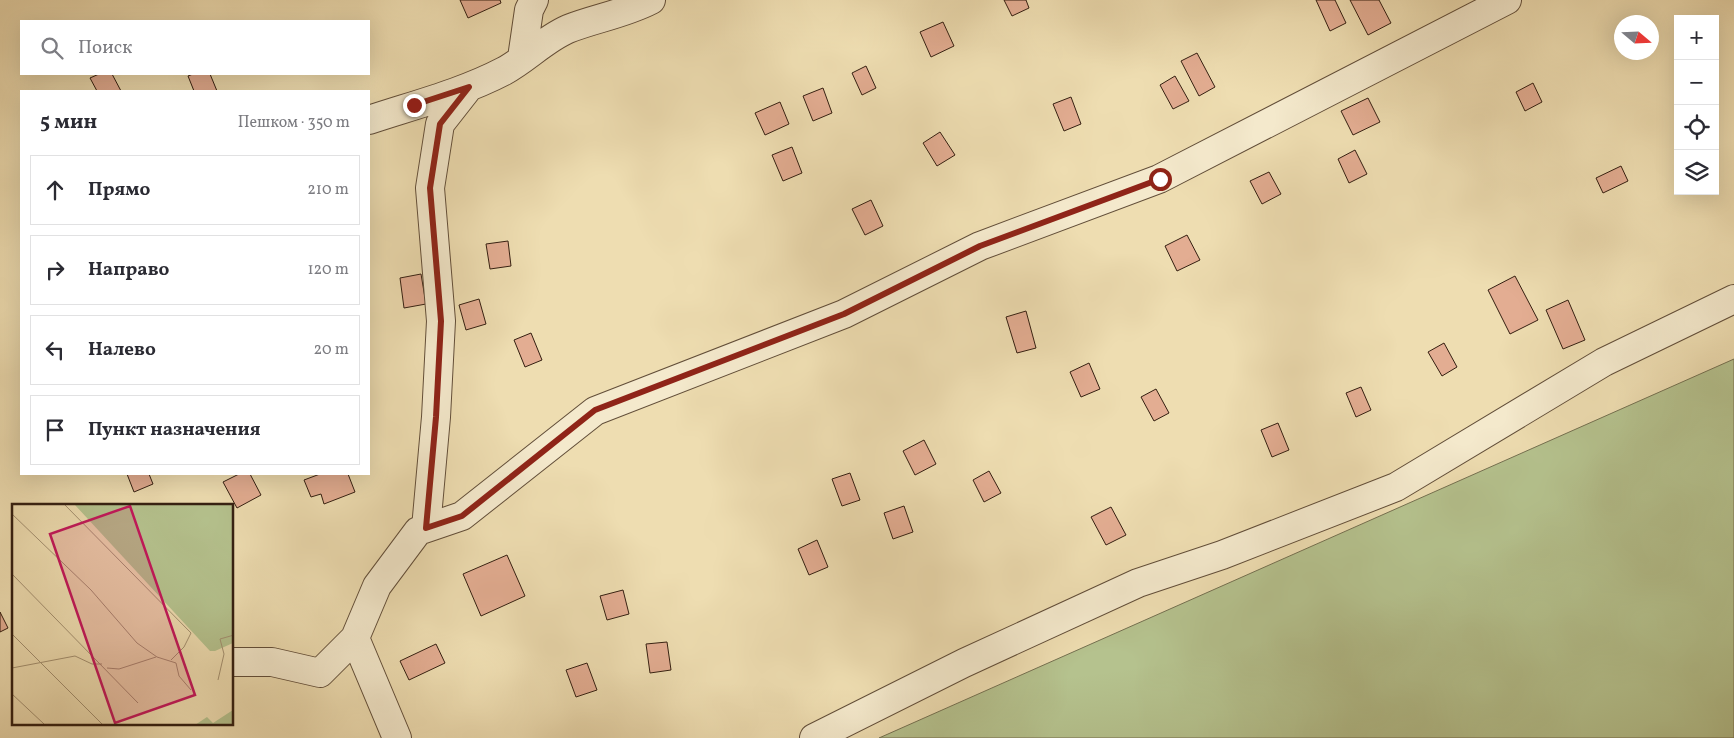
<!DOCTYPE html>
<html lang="ru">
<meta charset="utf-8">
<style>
:root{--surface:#fff;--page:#f2f2f3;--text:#2b2b33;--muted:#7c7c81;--line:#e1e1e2}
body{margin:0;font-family:Vollkorn,serif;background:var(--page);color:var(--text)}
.controls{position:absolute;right:15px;top:15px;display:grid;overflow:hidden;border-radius:0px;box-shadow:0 5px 20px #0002}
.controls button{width:45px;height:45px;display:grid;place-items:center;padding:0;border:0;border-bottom:1px solid var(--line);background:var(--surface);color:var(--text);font:25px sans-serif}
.compass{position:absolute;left:1614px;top:15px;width:45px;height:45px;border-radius:50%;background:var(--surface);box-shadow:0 5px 20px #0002;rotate:109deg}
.stop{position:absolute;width:15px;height:15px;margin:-11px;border:4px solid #8f2418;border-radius:50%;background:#fff}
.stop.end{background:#8f2418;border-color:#fff;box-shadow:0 1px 5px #0008}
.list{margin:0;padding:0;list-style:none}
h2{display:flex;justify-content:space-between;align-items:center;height:65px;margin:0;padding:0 20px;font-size:21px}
h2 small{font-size:16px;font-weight:400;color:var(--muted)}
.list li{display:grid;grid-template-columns:32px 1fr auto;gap:15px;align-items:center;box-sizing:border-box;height:70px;margin:0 10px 10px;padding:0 10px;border:1px solid var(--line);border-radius:0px}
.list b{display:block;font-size:19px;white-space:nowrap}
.list em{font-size:16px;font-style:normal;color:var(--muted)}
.icon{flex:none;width:28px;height:28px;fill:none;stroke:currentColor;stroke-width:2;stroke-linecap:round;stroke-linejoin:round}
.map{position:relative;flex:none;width:1734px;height:738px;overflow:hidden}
.search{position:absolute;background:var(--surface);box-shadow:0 5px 20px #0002;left:20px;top:20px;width:350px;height:55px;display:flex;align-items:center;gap:12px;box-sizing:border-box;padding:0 18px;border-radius:0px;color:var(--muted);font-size:19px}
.panel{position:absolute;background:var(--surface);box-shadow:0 5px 20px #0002;left:20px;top:90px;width:350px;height:385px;border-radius:0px}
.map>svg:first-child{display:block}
.green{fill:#b5c28e;stroke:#747050}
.building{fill:#e3ad92;stroke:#341f11}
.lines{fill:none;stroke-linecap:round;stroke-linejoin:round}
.minor-casing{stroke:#624e39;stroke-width:30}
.minor{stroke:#f4e9cc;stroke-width:28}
.route{stroke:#8f2418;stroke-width:6}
.inset-road{fill:none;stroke:#a49171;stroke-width:1}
.view{fill:#c2185b;fill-opacity:0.15;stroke:#c2185b;stroke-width:2.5}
.inset-edge{fill:none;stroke:#341f11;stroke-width:2.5}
</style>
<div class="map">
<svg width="1734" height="738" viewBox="0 0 1734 738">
<rect width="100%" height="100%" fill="#eeddb1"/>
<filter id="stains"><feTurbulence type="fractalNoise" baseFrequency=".004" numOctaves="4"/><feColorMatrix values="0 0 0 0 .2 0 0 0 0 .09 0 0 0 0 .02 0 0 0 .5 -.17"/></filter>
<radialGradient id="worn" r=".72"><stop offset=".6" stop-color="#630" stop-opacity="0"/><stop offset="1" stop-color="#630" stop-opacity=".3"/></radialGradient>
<path class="green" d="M 1734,359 L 1734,738 L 879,738 Z"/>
<path class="building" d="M 460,0 L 500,0 L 501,3 L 468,18 Z
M 1004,0 L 1026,0 L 1029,8 L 1012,16 Z
M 1316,0 L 1335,0 L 1346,23 L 1330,31 Z
M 1350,0 L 1379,0 L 1391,23 L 1368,35 Z
M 943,22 L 954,46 L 931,57 L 920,32 Z
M 1197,53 L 1215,87 L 1199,96 L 1181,61 Z
M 866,66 L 876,88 L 862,95 L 852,73 Z
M 99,74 L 112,74 L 121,91 L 97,91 L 90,78 Z
M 193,74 L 210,74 L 217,91 L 194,91 L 188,76 Z
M 1175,76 L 1189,101 L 1173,109 L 1160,85 Z
M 1533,83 L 1542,102 L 1525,111 L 1516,92 Z
M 823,88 L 832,113 L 813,121 L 803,96 Z
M 1071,97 L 1081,124 L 1064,131 L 1053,104 Z
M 1368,98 L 1380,122 L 1353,135 L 1341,111 Z
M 780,102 L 789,124 L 765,135 L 755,113 Z
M 940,132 L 955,155 L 937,166 L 923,143 Z
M 792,147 L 802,173 L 783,181 L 772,155 Z
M 1355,150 L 1367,174 L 1349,183 L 1338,159 Z
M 1621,166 L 1628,181 L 1603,193 L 1596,178 Z
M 1269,172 L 1281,194 L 1262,204 L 1250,181 Z
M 871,200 L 883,226 L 865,235 L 852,209 Z
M 1187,235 L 1200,260 L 1177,271 L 1165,246 Z
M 508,241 L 511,266 L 490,269 L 486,244 Z
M 421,274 L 426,304 L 404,308 L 400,278 Z
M 1515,276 L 1538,320 L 1510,334 L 1488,290 Z
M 479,299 L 486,324 L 466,330 L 459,305 Z
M 1568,300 L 1585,340 L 1563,349 L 1546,310 Z
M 1026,311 L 1036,348 L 1017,353 L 1006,317 Z
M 531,333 L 542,360 L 525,367 L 514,340 Z
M 1444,343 L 1457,367 L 1442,376 L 1428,352 Z
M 1089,363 L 1100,389 L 1081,397 L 1070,372 Z
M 1361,387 L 1371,410 L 1356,417 L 1346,393 Z
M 1156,389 L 1169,413 L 1154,421 L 1141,397 Z
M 1278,423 L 1289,450 L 1272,457 L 1261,430 Z
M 924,440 L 936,464 L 915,475 L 903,451 Z
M 989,471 L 1001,493 L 984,502 L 973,480 Z
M 850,473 L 860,500 L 842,506 L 832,479 Z
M 127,474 L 149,474 L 153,484 L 134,492 Z
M 239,474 L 250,474 L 261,495 L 237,508 L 223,482 Z
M 320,474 L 348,474 L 355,492 L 324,504 L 321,494 L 311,497 L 304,480 Z
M 904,506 L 913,532 L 893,539 L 884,513 Z
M 1111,507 L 1126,535 L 1106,545 L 1091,517 Z
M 817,540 L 828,567 L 809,575 L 798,549 Z
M 507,555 L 525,596 L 481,616 L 463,574 Z
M 623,590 L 629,614 L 607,620 L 600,596 Z
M 0,612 L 8,628 L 0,632 Z
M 667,642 L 671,670 L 650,673 L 646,644 Z
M 436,644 L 445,663 L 409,680 L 400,661 Z
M 587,663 L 597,690 L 576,697 L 566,670 Z"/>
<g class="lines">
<defs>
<path id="minor" d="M 522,58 L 529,10 L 534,0
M 369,120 C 414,105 462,93 504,71 C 526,59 545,39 568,29 C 596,18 624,14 651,0
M 426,528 L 436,417 L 441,321 L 430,188 L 440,124 L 469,87
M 355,638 L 397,738
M 232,662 L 272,662 L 320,673 L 355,638 L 377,586 L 418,531 L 462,516 L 595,411 L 844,314 L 980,246 L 1159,179 L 1507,0
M 814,738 L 964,663 L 1138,583 L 1222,555 L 1396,487 L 1604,362 L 1734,299"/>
</defs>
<use href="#minor" class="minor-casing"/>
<use href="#minor" class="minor"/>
</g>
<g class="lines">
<path class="route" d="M 414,105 L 469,87 L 440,124 L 430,188 L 441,321 L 436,417 L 426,528 L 462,516 L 595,410 L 844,314 L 980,246 L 1160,179"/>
</g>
<g transform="translate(12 504)">
<rect width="221" height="221" fill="#eeddb1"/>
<path d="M 221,0 L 221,139 L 203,147 L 198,147 L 63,1 ZM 221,206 L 221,221 L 183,221 L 195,213 L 201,219 Z" fill="#b5c28e"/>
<path class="inset-road" d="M 52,0 L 179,129 L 172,143 L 159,156M 0,10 L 79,86 L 125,139 L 145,153 L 164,159 L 167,172 L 179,186M 0,70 L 126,199M 0,130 L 91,221M 0,164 L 63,152 L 80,160 L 90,160M 95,164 L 107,165 L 144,153M 206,176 L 212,150 L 208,135 L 222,131M 0,190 L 32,220"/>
<path class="view" d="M 118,2 L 183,191 L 103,219 L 38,30 Z"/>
<rect width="221" height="221" class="inset-edge"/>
</g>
<rect width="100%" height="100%" filter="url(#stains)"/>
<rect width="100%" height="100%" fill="url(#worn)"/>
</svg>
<div class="controls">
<button>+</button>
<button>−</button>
<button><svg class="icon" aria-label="locate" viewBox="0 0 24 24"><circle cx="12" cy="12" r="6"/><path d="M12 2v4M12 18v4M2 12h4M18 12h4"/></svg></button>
<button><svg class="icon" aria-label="layers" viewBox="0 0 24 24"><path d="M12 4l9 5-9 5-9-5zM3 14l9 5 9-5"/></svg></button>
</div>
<svg class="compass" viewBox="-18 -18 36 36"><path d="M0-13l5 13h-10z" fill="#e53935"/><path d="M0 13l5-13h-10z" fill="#7c7c81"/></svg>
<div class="stop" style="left:1160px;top:179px"></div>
<div class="stop end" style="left:414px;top:105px"></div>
<div class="search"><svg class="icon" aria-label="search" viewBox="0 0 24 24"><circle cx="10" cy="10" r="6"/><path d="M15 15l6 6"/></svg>Поиск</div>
<section class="panel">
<h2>5 мин<small>Пешком · 350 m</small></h2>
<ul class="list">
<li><svg class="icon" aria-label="ahead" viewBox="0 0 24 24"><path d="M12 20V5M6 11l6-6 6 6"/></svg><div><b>Прямо</b></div><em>210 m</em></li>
<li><svg class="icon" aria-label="right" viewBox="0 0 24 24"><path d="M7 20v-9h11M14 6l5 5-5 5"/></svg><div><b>Направо</b></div><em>120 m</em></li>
<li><svg class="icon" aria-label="left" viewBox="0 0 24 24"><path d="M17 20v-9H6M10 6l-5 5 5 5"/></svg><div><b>Налево</b></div><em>20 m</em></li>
<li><svg class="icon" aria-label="arrive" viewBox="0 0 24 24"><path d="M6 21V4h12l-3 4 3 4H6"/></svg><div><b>Пункт назначения</b></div></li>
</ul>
</section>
</div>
